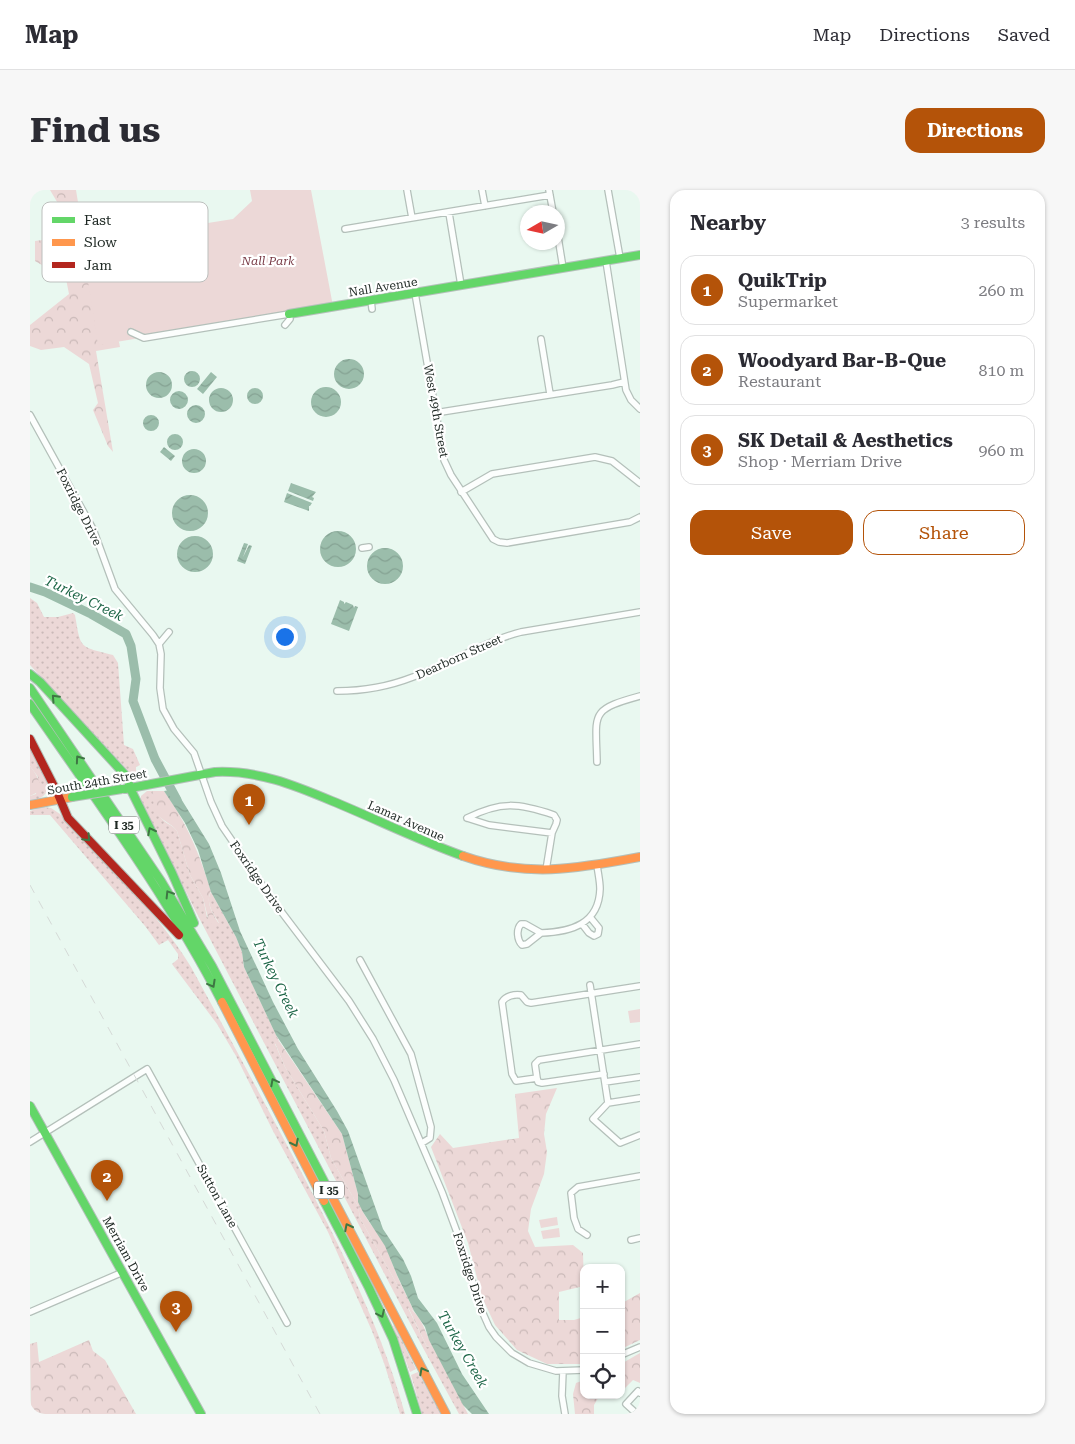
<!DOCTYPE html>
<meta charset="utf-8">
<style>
:root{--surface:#fff;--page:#f7f7f7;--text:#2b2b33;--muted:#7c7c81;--line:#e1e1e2;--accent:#b45309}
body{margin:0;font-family:"Roboto Serif",serif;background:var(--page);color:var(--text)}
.controls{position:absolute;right:15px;bottom:15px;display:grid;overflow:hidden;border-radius:10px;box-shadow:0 1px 4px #0004}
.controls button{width:45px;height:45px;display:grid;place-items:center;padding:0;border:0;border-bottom:1px solid var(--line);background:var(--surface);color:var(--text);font:25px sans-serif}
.compass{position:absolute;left:490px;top:15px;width:45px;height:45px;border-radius:50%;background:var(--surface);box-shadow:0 1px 4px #0004;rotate:261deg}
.you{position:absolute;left:254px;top:446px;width:18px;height:18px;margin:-12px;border:4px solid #fff;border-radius:50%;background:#1a73e8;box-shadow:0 0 0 8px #1a73e833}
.badge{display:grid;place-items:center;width:32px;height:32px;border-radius:50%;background:var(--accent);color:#fff;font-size:16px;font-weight:700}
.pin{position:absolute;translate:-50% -41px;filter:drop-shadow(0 1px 2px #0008)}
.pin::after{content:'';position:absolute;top:26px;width:18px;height:15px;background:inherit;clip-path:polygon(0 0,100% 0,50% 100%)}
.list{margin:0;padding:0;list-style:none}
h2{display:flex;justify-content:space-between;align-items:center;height:65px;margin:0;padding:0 20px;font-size:21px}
h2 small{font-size:16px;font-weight:400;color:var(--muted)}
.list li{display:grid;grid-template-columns:32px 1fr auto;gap:15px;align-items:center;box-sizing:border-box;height:70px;margin:0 10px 10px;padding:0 10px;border:1px solid var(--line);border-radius:15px}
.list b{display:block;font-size:19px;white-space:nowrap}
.list p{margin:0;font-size:16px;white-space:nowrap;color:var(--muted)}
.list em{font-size:16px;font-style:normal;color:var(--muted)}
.actions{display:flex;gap:10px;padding:15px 20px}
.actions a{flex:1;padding:11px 0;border:1px solid var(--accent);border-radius:15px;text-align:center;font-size:18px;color:var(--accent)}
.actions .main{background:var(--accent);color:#fff}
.icon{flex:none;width:28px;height:28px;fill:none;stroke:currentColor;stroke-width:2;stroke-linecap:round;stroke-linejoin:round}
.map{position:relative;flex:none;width:610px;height:1224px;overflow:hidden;border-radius:15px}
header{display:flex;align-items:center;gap:30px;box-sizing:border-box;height:70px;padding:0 25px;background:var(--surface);border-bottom:1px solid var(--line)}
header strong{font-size:24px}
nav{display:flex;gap:28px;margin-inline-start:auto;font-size:18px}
.intro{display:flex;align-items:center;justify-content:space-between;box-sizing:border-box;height:120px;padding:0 30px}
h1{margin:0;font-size:35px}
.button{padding:12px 22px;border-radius:15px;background:var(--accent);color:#fff;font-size:18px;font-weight:700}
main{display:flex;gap:30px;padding:0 30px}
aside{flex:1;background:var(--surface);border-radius:15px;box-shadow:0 1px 4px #0004}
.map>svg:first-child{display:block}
.grass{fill:url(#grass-dots)}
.forest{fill:url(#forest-crowns)}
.green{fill:#ecd8d7}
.water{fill:url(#water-waves)}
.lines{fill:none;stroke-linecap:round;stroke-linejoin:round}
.river{stroke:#9bbdab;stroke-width:9}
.street-casing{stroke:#b4c0ba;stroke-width:8}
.fast-casing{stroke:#b4c0ba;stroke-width:10}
.slow-casing{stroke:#b4c0ba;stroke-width:10}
.jam-casing{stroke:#b4c0ba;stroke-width:10}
.street{stroke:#fcfefd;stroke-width:5.5}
.fast{stroke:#63d668;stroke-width:8}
.slow{stroke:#ff974d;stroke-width:8}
.jam{stroke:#b3261e;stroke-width:8}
.rail{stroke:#d5dad7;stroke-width:1;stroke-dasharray:9 9;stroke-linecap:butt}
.fast-bridge-casing{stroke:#b4c0ba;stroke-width:10;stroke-linecap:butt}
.fast-bridge{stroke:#63d668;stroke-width:8}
.oneway{stroke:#3e7743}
.labels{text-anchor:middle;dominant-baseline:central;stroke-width:4.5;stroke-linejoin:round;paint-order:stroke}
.shield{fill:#fff;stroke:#626966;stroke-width:1}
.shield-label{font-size:11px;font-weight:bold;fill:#1f2924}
.park-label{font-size:12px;font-style:italic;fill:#793b46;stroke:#fff}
.street-label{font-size:12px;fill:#1f2924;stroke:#fff}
.water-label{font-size:14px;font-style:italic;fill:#1d6647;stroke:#fff}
.key{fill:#fff;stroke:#bcbfbd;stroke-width:1}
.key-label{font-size:14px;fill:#1f2924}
</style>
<header>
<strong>Map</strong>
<nav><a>Map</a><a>Directions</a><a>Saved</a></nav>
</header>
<div class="intro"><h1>Find us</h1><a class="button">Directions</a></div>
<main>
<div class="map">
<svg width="610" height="1224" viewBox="0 0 610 1224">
<defs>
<pattern id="grass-dots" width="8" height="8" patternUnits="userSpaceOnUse" patternTransform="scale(1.25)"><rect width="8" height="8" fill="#ecd8d7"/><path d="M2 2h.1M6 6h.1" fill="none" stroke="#cab9b8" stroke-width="1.8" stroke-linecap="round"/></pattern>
<pattern id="forest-crowns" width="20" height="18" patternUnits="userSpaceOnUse" patternTransform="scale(1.25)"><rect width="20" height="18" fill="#ecd8d7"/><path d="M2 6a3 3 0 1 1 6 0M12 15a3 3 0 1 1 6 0" fill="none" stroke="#cab9b8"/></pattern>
<pattern id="water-waves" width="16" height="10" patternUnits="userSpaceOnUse" patternTransform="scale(1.25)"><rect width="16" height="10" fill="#9bbdab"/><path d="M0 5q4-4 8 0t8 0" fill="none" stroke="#85a293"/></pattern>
</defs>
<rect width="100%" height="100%" fill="#e9f8f0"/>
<path class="grass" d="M 0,408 L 7,413 L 14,427 L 28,427 L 43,423 L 45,425 C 51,460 49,456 83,465 L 88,473 L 94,555 L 103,559 L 110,575 L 106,577 L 106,583 L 115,589 L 109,589 L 103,586 L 0,475 Z
M 0,557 C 9,574 34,607 0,611 L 0,606 L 6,604 L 8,587 L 0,576 Z
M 117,601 L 122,601 C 124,611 125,621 131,628 C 136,634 143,635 147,641 L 160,685 L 173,708 L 177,727 L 189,733 C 183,724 175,712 181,702 L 206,747 L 212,762 L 214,777 L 249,851 L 245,854 L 255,877 L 294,941 L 301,968 L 328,1016 L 330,1028 L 369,1098 L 371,1094 L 384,1121 L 378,1118 L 397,1157 L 402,1155 L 438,1224 L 429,1224 L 392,1156 L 166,722 L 111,610 L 111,606 Z
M 13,617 L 21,618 L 30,624 C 75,674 126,719 161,777 C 200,848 238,919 276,991 C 315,1067 352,1141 375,1224 L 370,1224 L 354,1173 L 342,1141 L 298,1042 L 243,941 L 206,866 L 187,834 L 142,774 L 148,769 L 148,764 L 138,750 L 129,755 L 115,736 L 20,625 L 0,625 L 0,621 Z
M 364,1135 L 386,1179 L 380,1182 L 363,1136 Z
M 388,1182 L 411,1224 L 392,1224 L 381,1185 Z"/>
<path class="forest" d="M 20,0 L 46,0 L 54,49 L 89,45 L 116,45 L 85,134 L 90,157 L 66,161 L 83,262 L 78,256 L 63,220 L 68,213 L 59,174 L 34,157 L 11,160 L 0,156 L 0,135 L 39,104 L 36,89 L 5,71 L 5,51 L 20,49 L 30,34 L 33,22 Z
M 0,576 C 6,584 11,591 10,601 L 0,606 Z
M 122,601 L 134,601 C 158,635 169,663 181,701 C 175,713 183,724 189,734 L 182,734 L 179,732 L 173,708 L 160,685 L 147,641 C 143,635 137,633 131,628 C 124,622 123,610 122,601 Z
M 249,851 L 312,944 L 328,1004 C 329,1025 347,1039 356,1057 C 361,1069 365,1082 371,1094 L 369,1098 L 330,1028 L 328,1016 L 301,968 L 294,941 L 255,877 L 245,853 Z
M 527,898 L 516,924 L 514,944 L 517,962 L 514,984 L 501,1019 L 498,1041 L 505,1057 L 543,1055 L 553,1063 L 554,1096 L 529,1102 L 529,1130 L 544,1130 L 554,1127 L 554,1174 L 517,1174 L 487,1160 L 465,1135 L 452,1107 L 438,1053 L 401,957 L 410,944 L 423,958 L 489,948 L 485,904 Z
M 610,1103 L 610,1150 L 591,1159 L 591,1116 L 594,1112 Z
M 378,1117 C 392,1126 395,1142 402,1155 L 397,1157 Z
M 59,1150 L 63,1161 L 75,1170 L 106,1224 L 1,1224 L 0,1154 L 7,1152 L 9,1172 Z
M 610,1163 L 610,1193 L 603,1190 L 591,1202 L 591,1174 Z
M 554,1190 L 554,1205 L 570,1205 L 564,1215 L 564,1224 L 545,1224 L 543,1204 L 546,1193 Z"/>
<path class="green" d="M 220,0 L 281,0 L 303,116 L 68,155 L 52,53 L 203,29 L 222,11 Z
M 610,819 L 610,832 L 600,833 L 598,821 Z
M 527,1027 L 528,1035 L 511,1038 L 509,1030 Z
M 529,1038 L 530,1047 L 513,1049 L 511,1041 Z"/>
<path class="water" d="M304 184a15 15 0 1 1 30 0a15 15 0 1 1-30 0Z
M154 189a8 8 0 1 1 16 0a8 8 0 1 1-16 0Z
M116 195a13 13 0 1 1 26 0a13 13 0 1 1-26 0Z
M 181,182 L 187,187 L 173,204 L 167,199 Z
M281 212a15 15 0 1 1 30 0a15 15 0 1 1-30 0Z
M217 206a8 8 0 1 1 16 0a8 8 0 1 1-16 0Z
M179 210a12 12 0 1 1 24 0a12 12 0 1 1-24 0Z
M140 210a9 9 0 1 1 18 0a9 9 0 1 1-18 0Z
M157 224a9 9 0 1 1 18 0a9 9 0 1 1-18 0Z
M113 233a8 8 0 1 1 16 0a8 8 0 1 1-16 0Z
M137 252a8 8 0 1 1 16 0a8 8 0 1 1-16 0Z
M 134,257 L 145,266 L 141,271 L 130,262 Z
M152 271a12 12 0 1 1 24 0a12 12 0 1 1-24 0Z
M 261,293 L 286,302 L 282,307 L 284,308 L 283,311 L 258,301 Z
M 257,303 L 282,313 L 280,316 L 279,316 L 279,321 L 254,312 Z
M142 323a18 18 0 1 1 36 0a18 18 0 1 1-36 0Z
M290 359a18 18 0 1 1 36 0a18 18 0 1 1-36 0Z
M147 364a18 18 0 1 1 36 0a18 18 0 1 1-36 0Z
M 214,353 L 218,354 L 213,367 L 219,355 L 222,356 L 215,374 L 207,371 Z
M337 376a18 18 0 1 1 36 0a18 18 0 1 1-36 0Z
M 310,410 L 314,412 L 314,414 L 316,412 L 323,415 L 324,418 L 325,416 L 328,417 L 319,441 L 301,434 Z
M 145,599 L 179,654 L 191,683 L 210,741 L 243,812 L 268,859 L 307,921 L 318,941 L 353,1039 L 373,1069 L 381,1086 L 388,1108 L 407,1133 L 432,1184 L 459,1224 L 442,1224 L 433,1215 L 399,1150 L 395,1137 L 384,1121 L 367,1085 L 355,1056 L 333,1022 L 328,1012 L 328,1004 L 312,944 L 246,845 L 214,777 L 212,762 L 206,747 L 181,702 L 168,660 L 155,633 L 134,601 Z"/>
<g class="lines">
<path class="river" d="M 0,397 L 15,402 L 61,424 L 96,444 L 101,456 L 106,489 L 103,511 L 125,569 L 147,610"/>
<defs>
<path id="street" d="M 377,0 L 382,28
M 452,0 L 455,16
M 519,0 L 523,22
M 578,0 L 590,68
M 419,23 L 431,95
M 315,39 L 520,5
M 528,47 L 533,78
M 576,71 L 596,200 L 601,210 L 610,219
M 385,103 L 414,270 L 421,285 L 463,349 L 469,352 L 477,353 L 600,332 L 610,327
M 341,110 L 342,119
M 101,142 L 114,148 L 259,124 L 260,129 L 255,135
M 511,149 L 520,204
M 405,223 L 582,195 L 594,192
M 0,225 L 63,339 L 85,399 L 123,445 L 129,454 L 131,464 L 130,498 L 133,519 L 144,539 L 164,563 L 181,612 L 192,636 L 244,712 L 319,811 L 343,849 L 364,890 L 412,1002 L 428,1045 L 451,1119 L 459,1137 L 466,1147 L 482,1163 L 499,1173 L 526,1181 L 554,1180
M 431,302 L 462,284 L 565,267 L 582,271 L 610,293
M 332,358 L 339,357
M 129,454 L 139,442
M 307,501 C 332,501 360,496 383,487 C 420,474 452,452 491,442 L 610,422
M 567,572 C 566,523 559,520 610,506
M 437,628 C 471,611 488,613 524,625 L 527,630 L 526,634 L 522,643 L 516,680
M 437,628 L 459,635 L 522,643
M 491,734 L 495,734 L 511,743 L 497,754 L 492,755 C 487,750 486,739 491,734 Z
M 552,734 L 559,743 L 564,746 L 568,744 L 569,738 L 560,727
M 511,743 C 541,742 569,734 570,699 C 570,691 568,683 567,675
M 330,770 L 381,864 L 401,937 L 400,948 L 392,953
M 560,795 L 578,913
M 574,884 L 512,893 L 508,892 L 507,888 L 486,891 L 482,884 L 472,812 C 476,806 484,804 491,805 L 497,812 L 501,813 L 610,796
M 507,888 L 505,874 L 509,870 L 610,854
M 575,892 L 610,887
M 610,908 L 578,913 L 563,929 L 590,953 L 610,945
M 0,952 L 117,879 L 257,1133
M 557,1045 L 548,1039 L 544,1028 L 541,1003 L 548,997 L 610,986
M 601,1050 L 610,1048
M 0,1122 L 93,1082
M 591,1165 L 610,1157
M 533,1181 L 532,1206 L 535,1224
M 607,1224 L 596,1214 L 608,1201 L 610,1203"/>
<path id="fast" d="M 259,124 L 610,65
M 0,484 L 10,492 L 97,587 L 100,598 L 142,683 L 164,733
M 0,498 L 131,691 L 182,776 L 298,999
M 0,514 C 67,611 138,707 192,812
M 95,599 L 185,582 C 227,580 264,595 302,611 C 346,629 388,650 433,666
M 0,916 L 171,1224
M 294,1011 L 339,1098 L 363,1149 L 387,1224"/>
<path id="slow" d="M 0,615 L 42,607
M 433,666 C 496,688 547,679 610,667
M 192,812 L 294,1011
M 298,999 L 416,1224"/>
<path id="jam" d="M 0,549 L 27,602 L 38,628 L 149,745"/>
</defs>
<use href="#street" class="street-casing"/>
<use href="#fast" class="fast-casing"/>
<use href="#slow" class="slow-casing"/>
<use href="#jam" class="jam-casing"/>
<use href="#street" class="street"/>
<use href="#fast" class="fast"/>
<use href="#slow" class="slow"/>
<use href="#jam" class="jam"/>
<path class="rail" d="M 0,695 L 290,1224"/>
<defs>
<path id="fast-bridge" d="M 42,607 L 92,599"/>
</defs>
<use href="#fast-bridge" class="fast-bridge-casing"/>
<use href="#fast-bridge" class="fast-bridge"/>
</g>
<defs><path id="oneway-chevron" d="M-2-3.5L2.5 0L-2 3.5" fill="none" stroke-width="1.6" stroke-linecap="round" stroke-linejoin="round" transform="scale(1.25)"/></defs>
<g class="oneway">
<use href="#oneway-chevron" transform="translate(25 508) rotate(-133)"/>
<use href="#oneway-chevron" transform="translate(49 569) rotate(-125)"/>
<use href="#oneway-chevron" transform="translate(121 641) rotate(-117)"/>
<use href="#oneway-chevron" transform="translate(57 648) rotate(47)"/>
<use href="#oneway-chevron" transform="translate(139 704) rotate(-122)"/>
<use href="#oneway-chevron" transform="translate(182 794) rotate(61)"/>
<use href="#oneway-chevron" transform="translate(244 892) rotate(-118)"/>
<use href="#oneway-chevron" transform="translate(265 953) rotate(63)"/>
<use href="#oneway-chevron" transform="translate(318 1037) rotate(-117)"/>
<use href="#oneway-chevron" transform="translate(351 1124) rotate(65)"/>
<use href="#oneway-chevron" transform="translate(393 1181) rotate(-118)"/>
</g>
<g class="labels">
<g class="shield">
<rect x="79" y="626.5" width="30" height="17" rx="4"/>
<rect x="284" y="991.5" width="30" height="17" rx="4"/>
</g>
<g class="shield-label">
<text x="94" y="635">I 35</text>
<text x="299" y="1000">I 35</text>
</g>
<g class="park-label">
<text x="238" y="71">Nall Park</text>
</g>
<g class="street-label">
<text transform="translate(353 97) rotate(-9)">Nall Avenue</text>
<text transform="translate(406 221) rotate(80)">West 49th Street</text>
<text transform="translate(49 317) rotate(63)">Foxridge Drive</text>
<text transform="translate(429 467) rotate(-24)">Dearborn Street</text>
<text transform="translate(67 592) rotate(-10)">South 24th Street</text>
<text transform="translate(376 631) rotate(24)">Lamar Avenue</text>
<text transform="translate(227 687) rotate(55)">Foxridge Drive</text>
<text transform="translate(187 1006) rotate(61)">Sutton Lane</text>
<text transform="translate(96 1064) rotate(61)">Merriam Drive</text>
<text transform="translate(440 1083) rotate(72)">Foxridge Drive</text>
</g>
<g class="water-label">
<text transform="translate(54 408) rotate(26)">Turkey Creek</text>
<text transform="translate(246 788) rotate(64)">Turkey Creek</text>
<text transform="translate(433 1159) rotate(60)">Turkey Creek</text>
</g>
</g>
<rect x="12" y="12" width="166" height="80" rx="8" class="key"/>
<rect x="22" y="27" width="23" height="6" fill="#63d668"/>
<rect x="22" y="49" width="23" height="7" fill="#ff974d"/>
<rect x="22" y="72" width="23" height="6" fill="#b3261e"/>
<g class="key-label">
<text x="54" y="35">Fast</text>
<text x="54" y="57">Slow</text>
<text x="54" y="80">Jam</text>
</g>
</svg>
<div class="controls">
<button>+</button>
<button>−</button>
<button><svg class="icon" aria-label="locate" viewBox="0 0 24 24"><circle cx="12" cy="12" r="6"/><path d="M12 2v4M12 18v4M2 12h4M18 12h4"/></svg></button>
</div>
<svg class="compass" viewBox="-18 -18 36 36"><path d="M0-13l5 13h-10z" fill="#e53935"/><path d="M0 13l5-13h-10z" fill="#7c7c81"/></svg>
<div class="you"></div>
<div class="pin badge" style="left:219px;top:635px">1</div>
<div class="pin badge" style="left:77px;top:1011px">2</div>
<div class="pin badge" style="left:146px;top:1142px">3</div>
</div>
<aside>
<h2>Nearby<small>3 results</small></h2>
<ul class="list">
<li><span class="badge">1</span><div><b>QuikTrip</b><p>Supermarket</p></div><em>260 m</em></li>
<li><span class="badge">2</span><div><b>Woodyard Bar-B-Que</b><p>Restaurant</p></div><em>810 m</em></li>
<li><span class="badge">3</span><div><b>SK Detail &amp; Aesthetics</b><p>Shop · Merriam Drive</p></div><em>960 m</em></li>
</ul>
<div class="actions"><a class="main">Save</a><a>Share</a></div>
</aside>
</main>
